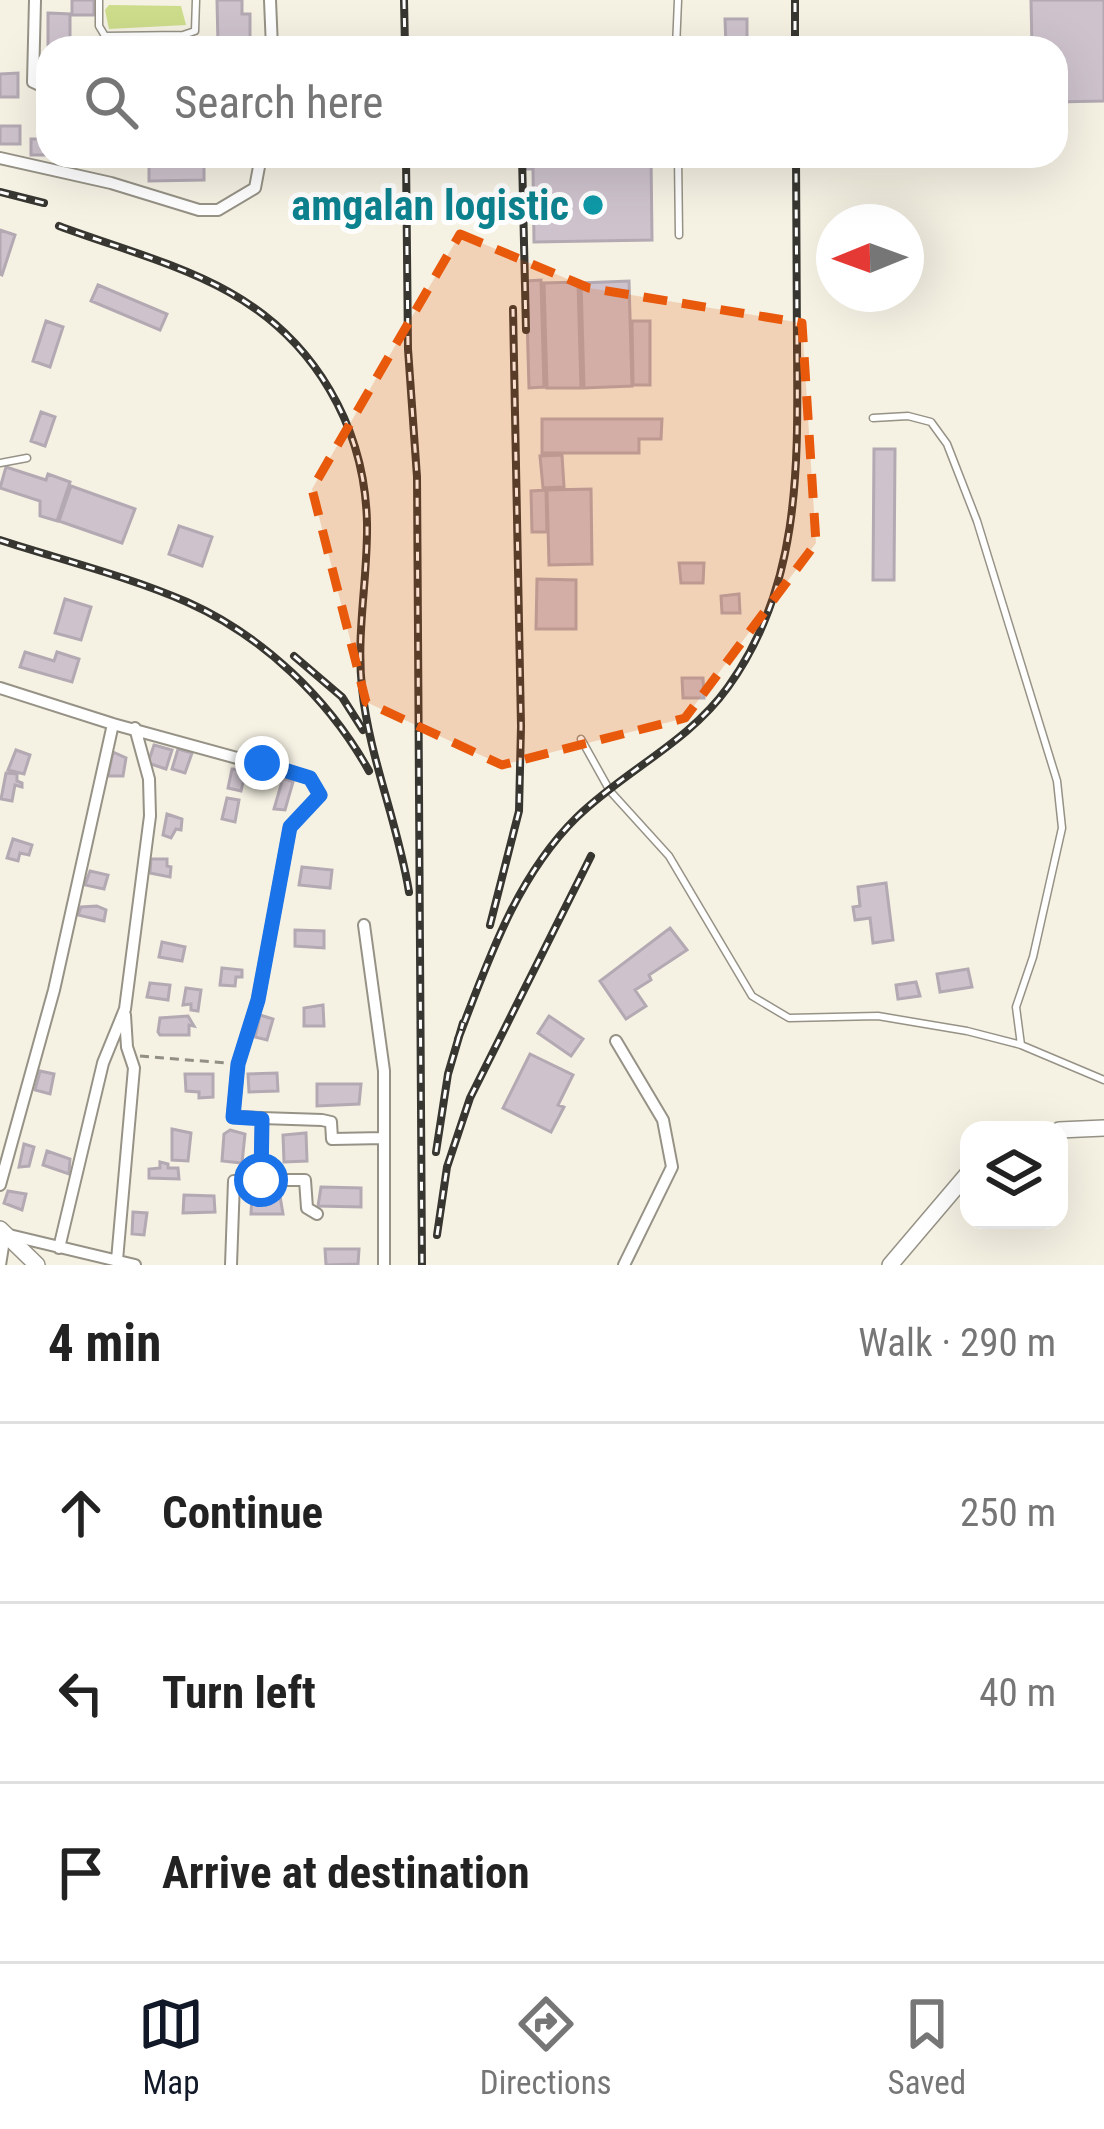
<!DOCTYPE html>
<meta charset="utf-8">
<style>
:root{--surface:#fff;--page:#f2f2f2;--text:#222;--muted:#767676;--line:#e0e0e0;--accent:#111827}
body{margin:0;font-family:"Roboto Condensed",sans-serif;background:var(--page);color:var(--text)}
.controls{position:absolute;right:36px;bottom:36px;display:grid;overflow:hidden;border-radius:24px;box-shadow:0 12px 48px #0002}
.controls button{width:108px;height:108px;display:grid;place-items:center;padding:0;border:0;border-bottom:3px solid var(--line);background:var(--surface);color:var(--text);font:60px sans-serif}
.compass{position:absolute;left:816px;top:204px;width:108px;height:108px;border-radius:50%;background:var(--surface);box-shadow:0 12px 48px #0002;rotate:269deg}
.stop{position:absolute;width:36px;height:36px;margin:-27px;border:9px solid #1a73e8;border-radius:50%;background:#fff}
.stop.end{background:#1a73e8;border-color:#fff;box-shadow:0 3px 12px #0008}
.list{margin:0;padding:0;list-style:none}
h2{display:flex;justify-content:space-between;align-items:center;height:156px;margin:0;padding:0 48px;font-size:51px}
h2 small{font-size:39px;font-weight:400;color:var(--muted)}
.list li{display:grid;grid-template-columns:78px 1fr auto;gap:36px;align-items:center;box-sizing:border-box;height:180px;padding:0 48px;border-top:3px solid var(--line)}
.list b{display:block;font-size:45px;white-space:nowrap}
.list em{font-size:39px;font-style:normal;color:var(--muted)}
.icon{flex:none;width:66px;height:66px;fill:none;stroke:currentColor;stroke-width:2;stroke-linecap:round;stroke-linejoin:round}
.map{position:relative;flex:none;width:1104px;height:1265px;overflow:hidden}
.search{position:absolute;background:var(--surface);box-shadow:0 12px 48px #0002;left:36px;right:36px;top:36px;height:132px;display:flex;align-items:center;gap:30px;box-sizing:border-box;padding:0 42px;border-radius:36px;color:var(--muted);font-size:45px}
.sheet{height:696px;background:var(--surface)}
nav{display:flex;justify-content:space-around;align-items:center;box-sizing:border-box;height:168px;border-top:3px solid var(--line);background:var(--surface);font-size:33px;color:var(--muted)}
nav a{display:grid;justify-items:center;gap:6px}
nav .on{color:var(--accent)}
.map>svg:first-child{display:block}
.green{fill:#cddd8b}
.building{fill:#cec3cd;stroke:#b3a9b3;stroke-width:3}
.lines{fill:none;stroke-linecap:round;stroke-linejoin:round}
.service-casing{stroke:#969286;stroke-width:9}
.minor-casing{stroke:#969286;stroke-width:14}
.secondary-casing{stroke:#969286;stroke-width:18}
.path{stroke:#928f85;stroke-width:3;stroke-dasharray:9 6;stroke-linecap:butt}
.service{stroke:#fff;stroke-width:6}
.minor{stroke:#fff;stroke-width:10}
.secondary{stroke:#fff;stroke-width:15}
.rail-casing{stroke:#373630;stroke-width:8}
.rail{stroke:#fff;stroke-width:3;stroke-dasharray:9;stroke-linecap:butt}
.route{stroke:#1a73e8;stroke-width:15}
.marked{fill:#e8590c;fill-opacity:0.2;stroke:#e8590c;stroke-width:9;stroke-dasharray:24 15;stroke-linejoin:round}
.culture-dot{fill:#0f9aa8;stroke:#fff;stroke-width:4.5}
.labels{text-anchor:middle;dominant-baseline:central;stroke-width:10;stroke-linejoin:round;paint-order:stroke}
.culture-label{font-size:42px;font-weight:bold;fill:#0d838f;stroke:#fff;text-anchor:end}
</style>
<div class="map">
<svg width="1104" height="1265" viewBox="0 0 1104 1265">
<rect width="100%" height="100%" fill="#f5f1e3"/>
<path class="green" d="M 109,5 L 181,6 L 186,25 L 109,29 L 105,10 Z"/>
<path class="building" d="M 72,0 L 94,0 L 94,15 L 72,15 Z
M 217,0 L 242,0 L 242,14 L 250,14 L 250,43 L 218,44 Z
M 1031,0 L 1104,0 L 1104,101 L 1056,102 L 1056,48 L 1032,48 Z
M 48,13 L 70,14 L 70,48 L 48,48 L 48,68 Z
M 725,19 L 747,19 L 747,46 L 726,46 Z
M 668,42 L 668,48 L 544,48 L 544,44 Z
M 18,73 L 18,97 L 0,97 L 0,74 Z
M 0,126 L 20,126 L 20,144 L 0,144 Z
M 31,139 L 48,139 L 48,155 L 31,155 Z
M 149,156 L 204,156 L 204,180 L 149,181 Z
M 525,156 L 651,156 L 652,240 L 534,242 L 533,169 L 525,169 Z
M 0,230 L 15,235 L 2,275 L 0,274 Z
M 541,280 L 544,387 L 529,388 L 526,281 Z
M 629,281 L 632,386 L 584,388 L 581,283 Z
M 578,282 L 581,388 L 547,388 L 544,283 Z
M 98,285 L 167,314 L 160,330 L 91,301 Z
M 46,321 L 63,327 L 50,367 L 33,361 Z
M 632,321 L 650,321 L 650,385 L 633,385 Z
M 41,412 L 55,417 L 45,446 L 31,441 Z
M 542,419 L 662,419 L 661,439 L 639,439 L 639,453 L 542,453 Z
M 874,449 L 895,449 L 894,580 L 873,580 Z
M 562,455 L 564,487 L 543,488 L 540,456 Z
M 6,467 L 46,480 L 48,474 L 70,482 L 57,521 L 40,516 L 40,501 L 0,488 Z
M 71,486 L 135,509 L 122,543 L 59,521 Z
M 591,489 L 592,564 L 549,565 L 547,490 Z
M 546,490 L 547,532 L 532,532 L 531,491 Z
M 179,526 L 212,537 L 202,566 L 169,554 Z
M 679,563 L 704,563 L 703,583 L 681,583 Z
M 537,579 L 576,580 L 576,629 L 536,629 Z
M 739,594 L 740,613 L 722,613 L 721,596 Z
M 65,599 L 91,607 L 81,640 L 55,633 Z
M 25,652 L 54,661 L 57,652 L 79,659 L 72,682 L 20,667 Z
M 682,678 L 703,678 L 704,698 L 683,698 Z
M 154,745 L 172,750 L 166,769 L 148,763 Z
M 178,749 L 192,753 L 185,773 L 172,769 Z
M 16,750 L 30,755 L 24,774 L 8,770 Z
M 113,752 L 126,758 L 123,776 L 108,776 Z
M 232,769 L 246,770 L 241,791 L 228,788 Z
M 6,773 L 17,774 L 17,781 L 22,783 L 22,787 L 15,785 L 12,801 L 1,799 Z
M 283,778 L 293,782 L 285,810 L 274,809 Z
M 227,798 L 239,800 L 235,822 L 222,819 Z
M 167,814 L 182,819 L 181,830 L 176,829 L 171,838 L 163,835 Z
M 13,839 L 32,845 L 29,855 L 20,853 L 18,861 L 7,858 Z
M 151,859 L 167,859 L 167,866 L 171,867 L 170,877 L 150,873 Z
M 302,867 L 332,870 L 330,888 L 299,885 Z
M 90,871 L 108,875 L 104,889 L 85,885 Z
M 886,883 L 893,940 L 873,943 L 870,918 L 855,920 L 853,907 L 860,906 L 858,887 Z
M 97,906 L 106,910 L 104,921 L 78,915 L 81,907 Z
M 670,928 L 687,950 L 649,975 L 651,980 L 635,990 L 646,1006 L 626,1019 L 600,981 Z
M 295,930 L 324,931 L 324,948 L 295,946 Z
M 162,942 L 185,947 L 182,961 L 159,957 Z
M 222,968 L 242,970 L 242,977 L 236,977 L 235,986 L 220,985 Z
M 968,969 L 972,987 L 940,992 L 937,974 Z
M 916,982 L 920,996 L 898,999 L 896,985 Z
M 150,983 L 170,985 L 168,1000 L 147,997 Z
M 186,988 L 201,990 L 198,1011 L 191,1010 L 191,1004 L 183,1005 Z
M 323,1005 L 324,1026 L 304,1026 L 304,1008 Z
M 260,1015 L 273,1019 L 267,1040 L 255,1037 Z
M 188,1016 L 194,1026 L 189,1025 L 189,1035 L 160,1035 L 158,1032 L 160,1018 Z
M 549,1016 L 583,1039 L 571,1056 L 538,1033 Z
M 530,1054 L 573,1075 L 558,1105 L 564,1107 L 551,1132 L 503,1108 Z
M 40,1071 L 54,1074 L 50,1094 L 35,1090 Z
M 277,1073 L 278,1091 L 249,1092 L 248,1074 Z
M 185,1074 L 213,1074 L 213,1097 L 199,1098 L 199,1092 L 186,1091 Z
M 317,1084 L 361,1084 L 359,1104 L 317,1106 Z
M 172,1129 L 191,1133 L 188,1161 L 172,1160 Z
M 230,1130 L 245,1134 L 242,1163 L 222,1161 L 224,1134 Z
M 306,1133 L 307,1161 L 284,1162 L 283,1135 Z
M 24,1144 L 34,1147 L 29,1166 L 19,1167 Z
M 47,1151 L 70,1159 L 69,1174 L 43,1165 Z
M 160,1162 L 168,1164 L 168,1168 L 178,1168 L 179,1179 L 149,1178 L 149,1169 L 160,1168 Z
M 321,1187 L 361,1188 L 361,1207 L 318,1206 Z
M 8,1191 L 26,1194 L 22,1210 L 4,1203 Z
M 184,1195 L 214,1196 L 215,1212 L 183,1213 Z
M 252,1196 L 280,1196 L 283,1214 L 251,1214 Z
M 133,1212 L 147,1213 L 144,1235 L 132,1234 Z
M 325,1249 L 359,1249 L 358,1264 L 326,1265 Z"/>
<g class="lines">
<defs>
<path id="service" d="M 99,0 L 99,26 L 105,36 L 183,35 L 195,31 L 196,0
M 676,48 L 678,0
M 678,156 L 679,235
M 873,418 L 908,416 L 931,422 L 947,444 L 977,521 L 1057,781 L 1062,828 L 1033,957 L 1016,1007 L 1021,1045
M 0,463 L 27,458
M 581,739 L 610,791 L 669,856 L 752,996 L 789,1018 L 878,1016 L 967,1031 L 1021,1045 L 1104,1080"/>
<path id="minor" d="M 35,0 L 33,82 L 48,89
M 270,0 L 272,48
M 0,158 L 111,183 L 199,210 L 218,210 L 255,188 L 261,156
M 0,688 L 113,724 L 310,778 L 320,795 L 290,827 L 258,1000 L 238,1064 L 233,1117 L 322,1120 L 331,1122 L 332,1139 L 384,1138
M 364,925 L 384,1071 L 384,1265
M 616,1041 L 663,1120 L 672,1167 L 624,1265
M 261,1180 L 305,1180 L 307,1208 L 317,1214
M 0,1185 L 54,990 L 113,724
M 59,1248 L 103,1063 L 125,1009 L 150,816 L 149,779 L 135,728
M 117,1260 L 134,1068 L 127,1047 L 125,1015
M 0,1265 L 5,1234 L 135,1265
M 231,1265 L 234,1181 L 261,1180 L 262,1119"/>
<path id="secondary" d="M 1059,1130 L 1104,1128
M 0,1229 L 37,1265
M 890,1265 L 969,1172"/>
</defs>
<use href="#service" class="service-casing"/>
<use href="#minor" class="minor-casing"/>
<use href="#secondary" class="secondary-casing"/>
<path class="path" d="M 140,1056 L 226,1063"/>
<use href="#service" class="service"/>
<use href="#minor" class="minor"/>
<use href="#secondary" class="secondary"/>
<defs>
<path id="rail" d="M 404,0 L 405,48
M 795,48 L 795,0
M 406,156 L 408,349 L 417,477 L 422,1265
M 522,156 L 526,330
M 0,192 L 44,203
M 59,226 C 115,247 177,263 229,292 C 315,340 365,427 367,523 C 368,578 356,633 362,688 C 369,757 398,823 409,892
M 0,540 C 62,560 127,576 187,602 C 263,636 329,699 369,771
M 294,656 L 342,697 L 363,730
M 490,925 L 519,811 L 521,726 L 513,309
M 458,1039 C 488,961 516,877 577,817 C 625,770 688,743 728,687 C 801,586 798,465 797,347 C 797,283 796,220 796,156
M 436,1152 L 448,1074 L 463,1023
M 437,1235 L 447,1167 L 470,1098 L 591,856"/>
</defs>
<use href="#rail" class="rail-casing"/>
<use href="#rail" class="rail"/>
</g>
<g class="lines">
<path class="route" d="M 261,1180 L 262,1119 L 233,1117 L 238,1064 L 258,1000 L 290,827 L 320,795 L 310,778 L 262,763"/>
</g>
<path class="marked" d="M 460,234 L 589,288 L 802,323 L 816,543 L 685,718 L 502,765 L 366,702 L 312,489 Z"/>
<circle class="culture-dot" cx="593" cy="205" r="12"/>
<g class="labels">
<g class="culture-label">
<text x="569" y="205">amgalan logistic</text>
</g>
</g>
</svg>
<div class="controls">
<button><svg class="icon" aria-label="layers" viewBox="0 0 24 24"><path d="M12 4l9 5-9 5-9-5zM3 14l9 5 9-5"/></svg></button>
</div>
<svg class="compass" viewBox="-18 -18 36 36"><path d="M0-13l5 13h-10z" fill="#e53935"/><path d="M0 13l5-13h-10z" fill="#767676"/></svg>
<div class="stop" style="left:261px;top:1180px"></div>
<div class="stop end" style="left:262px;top:763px"></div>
<div class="search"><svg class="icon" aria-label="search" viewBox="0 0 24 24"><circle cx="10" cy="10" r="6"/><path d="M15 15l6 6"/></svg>Search here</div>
</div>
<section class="sheet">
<h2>4 min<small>Walk · 290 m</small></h2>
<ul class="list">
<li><svg class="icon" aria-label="ahead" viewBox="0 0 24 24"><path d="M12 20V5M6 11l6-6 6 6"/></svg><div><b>Continue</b></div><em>250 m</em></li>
<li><svg class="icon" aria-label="left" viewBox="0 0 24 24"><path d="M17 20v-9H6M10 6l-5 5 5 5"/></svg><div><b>Turn left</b></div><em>40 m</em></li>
<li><svg class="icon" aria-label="arrive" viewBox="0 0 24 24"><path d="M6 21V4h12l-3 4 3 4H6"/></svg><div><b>Arrive at destination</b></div></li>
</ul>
</section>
<nav>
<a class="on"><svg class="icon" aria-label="map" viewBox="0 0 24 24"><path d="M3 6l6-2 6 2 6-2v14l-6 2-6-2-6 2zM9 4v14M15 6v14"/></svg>Map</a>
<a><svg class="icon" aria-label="directions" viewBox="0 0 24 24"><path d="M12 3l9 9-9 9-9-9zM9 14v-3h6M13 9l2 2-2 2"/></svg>Directions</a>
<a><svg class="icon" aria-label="saved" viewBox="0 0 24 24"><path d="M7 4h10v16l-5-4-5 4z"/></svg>Saved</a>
</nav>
